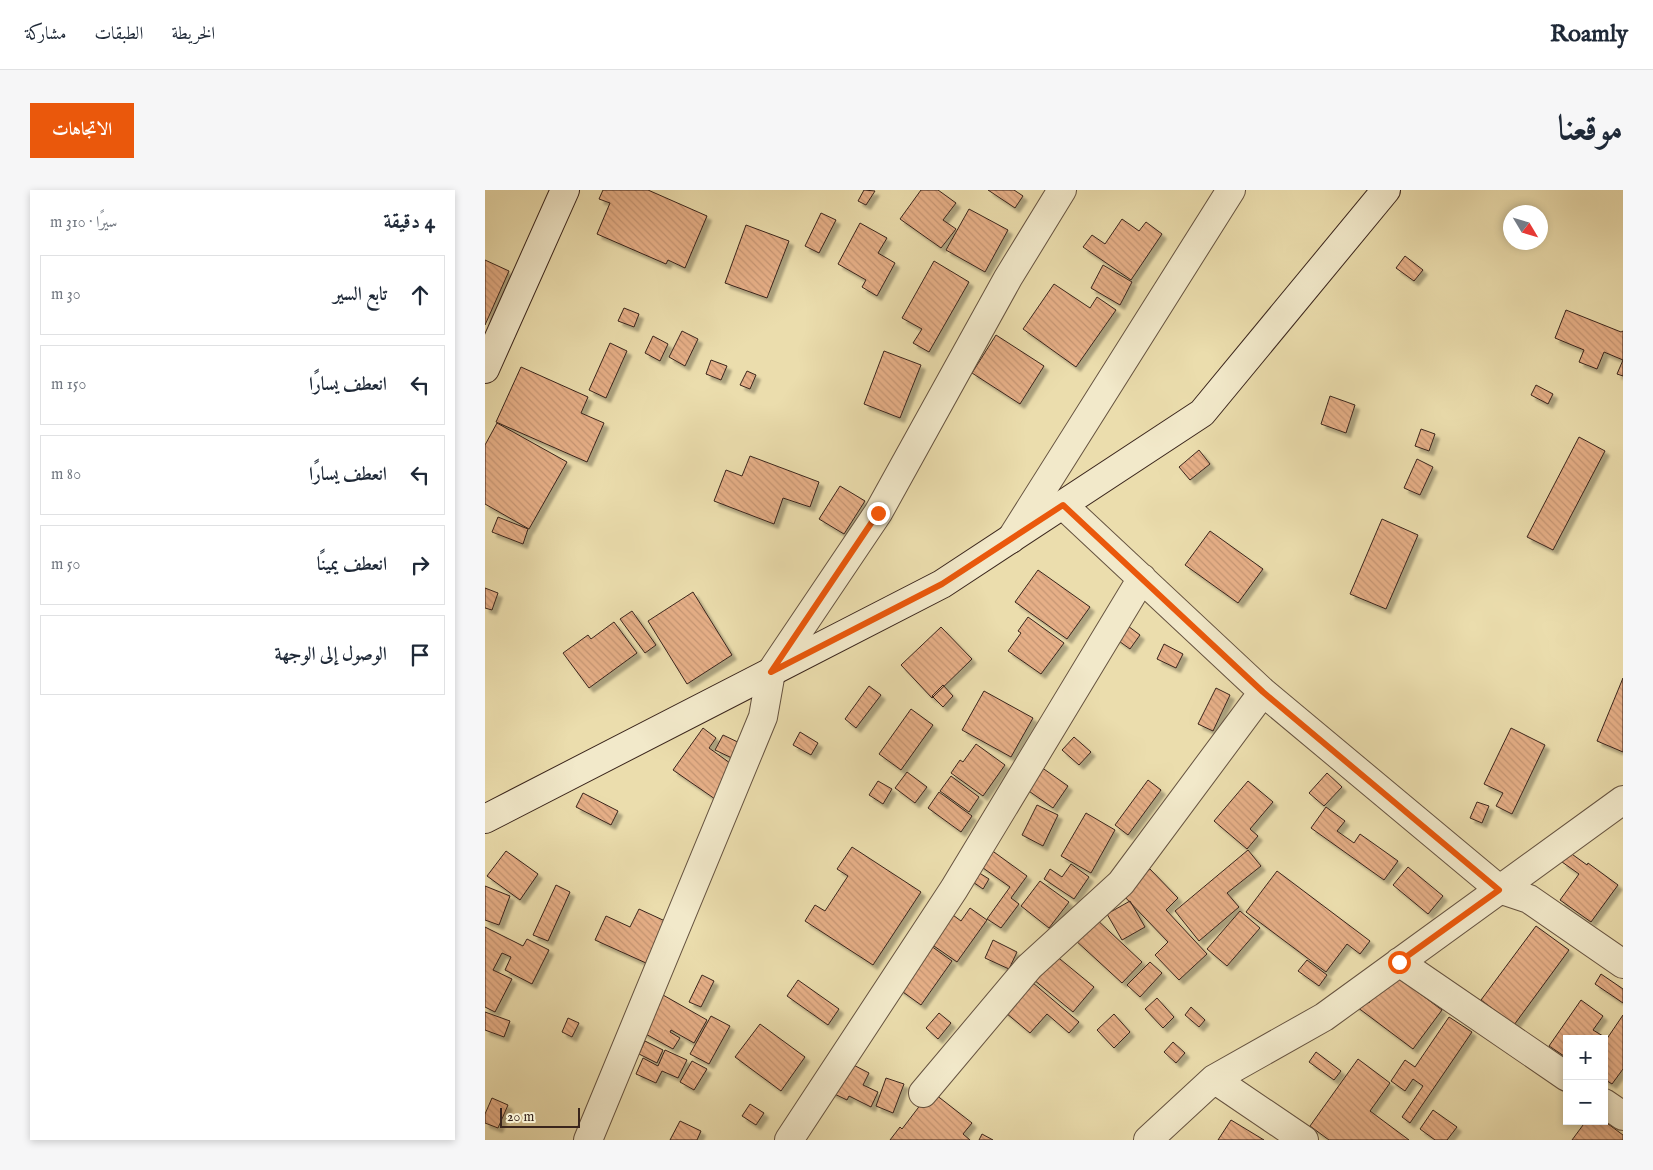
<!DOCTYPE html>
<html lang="ar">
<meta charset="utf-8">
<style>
:root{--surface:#fff;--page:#f6f6f7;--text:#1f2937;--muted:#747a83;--line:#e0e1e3;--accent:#ea580c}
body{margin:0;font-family:"IM FELL English",Amiri,serif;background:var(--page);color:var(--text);direction:rtl}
.controls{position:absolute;right:15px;bottom:15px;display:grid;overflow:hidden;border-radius:0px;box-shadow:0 2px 8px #0003}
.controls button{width:45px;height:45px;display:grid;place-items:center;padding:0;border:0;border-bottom:1px solid var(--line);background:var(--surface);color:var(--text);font:25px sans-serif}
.compass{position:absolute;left:1018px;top:15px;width:45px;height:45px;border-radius:50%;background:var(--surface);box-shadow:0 2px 8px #0003;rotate:128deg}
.scale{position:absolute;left:15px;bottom:12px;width:80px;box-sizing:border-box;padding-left:5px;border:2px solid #3a251c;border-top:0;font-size:14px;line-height:18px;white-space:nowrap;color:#3a251c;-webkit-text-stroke:4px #f2e9ca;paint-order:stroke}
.stop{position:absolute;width:15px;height:15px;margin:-11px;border:4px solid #ea580c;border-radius:50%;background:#fff}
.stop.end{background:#ea580c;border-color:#fff;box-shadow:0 1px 5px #0008}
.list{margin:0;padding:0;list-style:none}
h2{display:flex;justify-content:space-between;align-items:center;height:65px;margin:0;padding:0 20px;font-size:21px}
h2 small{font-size:16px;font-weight:400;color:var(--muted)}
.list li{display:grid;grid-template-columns:32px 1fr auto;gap:15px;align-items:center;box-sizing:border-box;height:80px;margin:0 10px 10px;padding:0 10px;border:1px solid var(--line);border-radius:0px}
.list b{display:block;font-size:19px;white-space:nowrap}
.list em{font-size:16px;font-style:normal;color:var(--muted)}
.icon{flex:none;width:28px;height:28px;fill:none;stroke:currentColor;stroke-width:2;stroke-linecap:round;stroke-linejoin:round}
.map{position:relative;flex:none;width:1138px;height:950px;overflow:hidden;direction:ltr;border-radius:0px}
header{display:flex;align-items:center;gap:30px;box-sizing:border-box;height:70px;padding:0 25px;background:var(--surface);border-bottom:1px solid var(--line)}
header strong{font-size:24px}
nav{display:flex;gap:28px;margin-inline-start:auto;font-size:18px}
.intro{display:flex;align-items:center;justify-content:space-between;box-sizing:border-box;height:120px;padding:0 30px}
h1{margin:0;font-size:35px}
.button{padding:12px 22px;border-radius:0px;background:var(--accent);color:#fff;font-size:18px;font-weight:700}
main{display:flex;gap:30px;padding:0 30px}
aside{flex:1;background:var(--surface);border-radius:0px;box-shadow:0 2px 8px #0003}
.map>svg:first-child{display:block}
.building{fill:url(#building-back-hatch);stroke:#3a251c;filter:url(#shadow)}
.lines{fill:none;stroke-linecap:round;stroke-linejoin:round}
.street-casing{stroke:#665340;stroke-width:30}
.secondary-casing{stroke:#3a251c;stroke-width:30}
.street{stroke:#f2e9ca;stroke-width:28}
.secondary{stroke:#f2e9ca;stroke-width:28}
.route{stroke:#ea580c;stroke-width:6}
</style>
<header>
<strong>Roamly</strong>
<nav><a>الخريطة</a><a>الطبقات</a><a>مشاركة</a></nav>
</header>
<div class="intro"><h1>موقعنا</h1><a class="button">الاتجاهات</a></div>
<main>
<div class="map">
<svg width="1138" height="950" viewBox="0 0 1138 950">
<defs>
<pattern id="building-back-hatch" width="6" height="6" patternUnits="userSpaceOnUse" patternTransform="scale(1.25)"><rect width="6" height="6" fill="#e6af87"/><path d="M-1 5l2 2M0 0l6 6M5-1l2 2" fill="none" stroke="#c69674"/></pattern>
<filter id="shadow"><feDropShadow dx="4.5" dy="4.5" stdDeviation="1" flood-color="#0004"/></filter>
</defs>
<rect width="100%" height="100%" fill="#ebddad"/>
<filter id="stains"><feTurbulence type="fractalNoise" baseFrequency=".004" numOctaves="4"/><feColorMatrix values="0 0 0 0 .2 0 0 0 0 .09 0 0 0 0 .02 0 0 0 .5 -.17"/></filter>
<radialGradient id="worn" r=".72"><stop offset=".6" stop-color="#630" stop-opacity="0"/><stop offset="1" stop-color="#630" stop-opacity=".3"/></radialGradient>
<path class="building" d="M 118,0 L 163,0 L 222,26 L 200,78 L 183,70 L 181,74 L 112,44 L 125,13 L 114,9 Z
M 379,0 L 390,1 L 381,15 L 373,11 Z
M 436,0 L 453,0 L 471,13 L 458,30 L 471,39 L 456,58 L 415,29 Z
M 503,0 L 529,0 L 538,6 L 530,18 Z
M 484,19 L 523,40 L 500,82 L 461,60 Z
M 336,23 L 351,30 L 334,63 L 320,56 Z
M 637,29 L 654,41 L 661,32 L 677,44 L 646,90 L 598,57 L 607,45 L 620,54 Z
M 375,33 L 402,48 L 393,63 L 410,73 L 392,106 L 377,97 L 381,90 L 353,74 Z
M 261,35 L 304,51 L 282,108 L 240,93 Z
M 920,66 L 938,80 L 929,91 L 911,78 Z
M 0,70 L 24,81 L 0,135 Z
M 449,71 L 484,92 L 444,162 L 428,153 L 437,139 L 417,128 Z
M 618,75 L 647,92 L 635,115 L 606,98 Z
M 569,94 L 605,118 L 612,107 L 631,120 L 591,177 L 538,139 Z
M 139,118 L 154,124 L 149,137 L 133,131 Z
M 1081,120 L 1136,142 L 1138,141 L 1138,186 L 1132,184 L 1138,170 L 1119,162 L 1112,179 L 1094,172 L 1099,160 L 1070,148 Z
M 197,141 L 213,149 L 200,176 L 184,167 Z
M 511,145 L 559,176 L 535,214 L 487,183 Z
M 168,146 L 183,154 L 175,171 L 160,163 Z
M 125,153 L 142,161 L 121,208 L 104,200 Z
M 399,161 L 436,175 L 415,228 L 379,214 Z
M 226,170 L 242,176 L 236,190 L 221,184 Z
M 36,177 L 103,207 L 96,223 L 119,233 L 102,272 L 11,232 Z
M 262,181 L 271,185 L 265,199 L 255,195 Z
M 1051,195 L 1068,204 L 1063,214 L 1046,205 Z
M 845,206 L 870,215 L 861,243 L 836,234 Z
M 12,233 L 82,272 L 44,339 L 0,314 L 0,255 Z
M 936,239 L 950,244 L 944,261 L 930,256 Z
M 1094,247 L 1120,261 L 1068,360 L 1042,347 Z
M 714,260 L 725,274 L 705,290 L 694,277 Z
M 265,266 L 334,292 L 325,317 L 298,308 L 289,334 L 229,311 L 241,280 L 257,286 Z
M 932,269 L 948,277 L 935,305 L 919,298 Z
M 355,296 L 380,311 L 359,344 L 334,329 Z
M 13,327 L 43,339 L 38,354 L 7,342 Z
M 897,329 L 933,345 L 901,419 L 865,404 Z
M 725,341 L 778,379 L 753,413 L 700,375 Z
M 553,380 L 605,417 L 582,449 L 530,412 Z
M 0,398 L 13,403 L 7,420 L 0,418 Z
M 208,402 L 247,465 L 202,494 L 163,431 Z
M 147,421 L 171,455 L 160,463 L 135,429 Z
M 624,422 L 655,445 L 645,459 L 613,436 Z
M 543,427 L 579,453 L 556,484 L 523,461 L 536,443 L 533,441 Z
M 129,432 L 152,463 L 104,498 L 78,463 L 103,445 L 106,449 Z
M 456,437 L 487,469 L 447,508 L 416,475 Z
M 679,454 L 698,464 L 691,478 L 672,469 Z
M 1138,488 L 1138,562 L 1112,551 Z
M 458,495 L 468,506 L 458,517 L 447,506 Z
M 384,496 L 396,505 L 371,538 L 360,529 Z
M 731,498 L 745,505 L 728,541 L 713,534 Z
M 499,501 L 548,528 L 526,567 L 477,540 Z
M 426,519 L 448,535 L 416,580 L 394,564 Z
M 218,538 L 231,548 L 224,558 L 252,578 L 230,609 L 188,580 Z
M 1026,538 L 1060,555 L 1027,624 L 1011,616 L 1018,603 L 999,594 Z
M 315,542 L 333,553 L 326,565 L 308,555 Z
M 238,545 L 259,555 L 251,570 L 230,560 Z
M 589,547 L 606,562 L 594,575 L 577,560 Z
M 491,554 L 520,575 L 498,606 L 466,583 L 475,570 L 478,572 Z
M 556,577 L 583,596 L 568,618 L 541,599 Z
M 422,582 L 442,597 L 430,613 L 410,598 Z
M 842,583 L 857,597 L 839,616 L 824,603 Z
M 466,586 L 494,607 L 484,622 L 455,601 Z
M 663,590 L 676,600 L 643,645 L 630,635 Z
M 393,591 L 407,599 L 398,614 L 384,605 Z
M 763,591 L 788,612 L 765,639 L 773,646 L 762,659 L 729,631 Z
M 454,602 L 487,626 L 476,642 L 443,618 Z
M 98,603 L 133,621 L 126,635 L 91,617 Z
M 992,612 L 1004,616 L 997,633 L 985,628 Z
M 552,615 L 573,625 L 558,656 L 537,645 Z
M 841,617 L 860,631 L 852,641 L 869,653 L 875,644 L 913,671 L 899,690 L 826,638 Z
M 601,623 L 630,640 L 606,683 L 576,666 Z
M 367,657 L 436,702 L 388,775 L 320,731 L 330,715 L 340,721 L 363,686 L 352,679 Z
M 502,657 L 542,686 L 526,708 L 534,714 L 516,738 L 502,729 L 525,697 L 491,673 Z
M 763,660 L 776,676 L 742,703 L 754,717 L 714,751 L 690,721 Z
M 21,661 L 53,684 L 35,710 L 2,686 Z
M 1084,662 L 1102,675 L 1103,673 L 1133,695 L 1106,732 L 1075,710 L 1094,684 L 1077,672 Z
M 586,674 L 604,687 L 589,709 L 559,689 L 565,679 L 577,687 Z
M 923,677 L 958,706 L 943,724 L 908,695 Z
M 488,679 L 504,689 L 498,699 L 482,688 Z
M 665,679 L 693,708 L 681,720 L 722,764 L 694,790 L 670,765 L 683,752 L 638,705 Z
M 792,681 L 885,751 L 875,764 L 862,754 L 841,782 L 761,722 Z
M 555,691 L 584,712 L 564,738 L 536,716 Z
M 71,695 L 85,702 L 63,751 L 48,745 Z
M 0,696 L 25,706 L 14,735 L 0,730 Z
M 645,711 L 660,737 L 637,750 L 622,724 Z
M 457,717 L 476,731 L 485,718 L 502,730 L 472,772 L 436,747 Z
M 154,719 L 180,731 L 161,773 L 110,750 L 121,726 L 145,737 Z
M 755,721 L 775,738 L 742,776 L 722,759 Z
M 609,727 L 657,772 L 637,793 L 589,749 Z
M 1051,736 L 1084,760 L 1029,835 L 996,810 Z
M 0,737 L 38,756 L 42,749 L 64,760 L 47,794 L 20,780 L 26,767 L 17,763 L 8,780 L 27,789 L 10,822 L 0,817 Z
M 435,748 L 467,771 L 436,815 L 404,792 Z
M 508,750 L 532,762 L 524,779 L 500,768 Z
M 564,760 L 609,797 L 588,822 L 543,785 Z
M 822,770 L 842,785 L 834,796 L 813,781 Z
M 665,772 L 677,783 L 655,807 L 642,795 Z
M 907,783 L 957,820 L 928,859 L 868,814 L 874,806 L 884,813 Z
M 1116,784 L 1138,799 L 1138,813 L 1110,794 Z
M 217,785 L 229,791 L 216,817 L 204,812 Z
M 541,787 L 594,832 L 584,843 L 562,824 L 545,843 L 515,818 Z
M 313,790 L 354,819 L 343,835 L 302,806 Z
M 178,805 L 222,830 L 209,853 L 186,840 L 185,842 L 195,848 L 188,859 L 157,842 Z
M 672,808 L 689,827 L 678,838 L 660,819 Z
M 1096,810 L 1118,826 L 1108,840 L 1118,846 L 1116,849 L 1082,849 L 1082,868 L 1064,856 Z
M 706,817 L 720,830 L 714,837 L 700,825 Z
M 0,822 L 25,831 L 19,847 L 0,840 Z
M 454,823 L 466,833 L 453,849 L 441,838 Z
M 629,824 L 645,842 L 629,858 L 612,840 Z
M 1138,825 L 1138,879 L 1127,894 L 1119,889 L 1119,853 Z
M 226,826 L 245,836 L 224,874 L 205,864 Z
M 964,827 L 987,842 L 925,933 L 917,927 L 938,896 L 928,889 L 920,901 L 906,891 L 920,870 L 930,877 Z
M 83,828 L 94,833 L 87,847 L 77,842 Z
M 275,834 L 320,867 L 296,901 L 250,867 Z
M 160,851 L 178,860 L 172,873 L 154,864 Z
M 688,852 L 700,863 L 691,873 L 679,862 Z
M 180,860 L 202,870 L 193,888 L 177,881 L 171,893 L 151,884 L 158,868 L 173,876 Z
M 831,862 L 856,881 L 849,890 L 824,872 Z
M 351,866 L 384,883 L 378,895 L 393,902 L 386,917 L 364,906 L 362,910 L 335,897 Z
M 873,869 L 905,893 L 885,921 L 924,950 L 844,950 L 825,936 Z
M 207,871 L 222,879 L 209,900 L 195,892 Z
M 401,888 L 419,894 L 408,923 L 391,916 Z
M 446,901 L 487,933 L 478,944 L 485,950 L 405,950 L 415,937 L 417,939 Z
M 7,908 L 23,915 L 13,938 L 0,933 L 0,924 Z
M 265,914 L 279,923 L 271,935 L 257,926 Z
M 948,920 L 972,937 L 962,950 L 950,950 L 935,939 Z
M 746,930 L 779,950 L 733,950 Z
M 195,931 L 216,941 L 212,950 L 185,950 Z
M 1101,931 L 1119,931 L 1138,945 L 1138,950 L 1087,950 Z
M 497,944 L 508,950 L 494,950 Z"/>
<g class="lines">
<defs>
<path id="street" d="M 526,349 L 746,0
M 778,502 L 1014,699 L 1044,709 L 1138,774
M 914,772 L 1082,887
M 729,889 L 819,950
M 438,903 L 544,777 L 636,693 L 778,502 L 578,315
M 1119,913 L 1138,926
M 103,950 L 278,527 L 286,482 L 393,323 L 523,88 L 577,0
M 304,950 L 469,699 L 657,388
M 663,950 L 729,889 L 839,827 L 1138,610"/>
<path id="secondary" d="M 0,179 L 80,0
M 0,629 L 457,394 L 717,223 L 901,0"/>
</defs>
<use href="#street" class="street-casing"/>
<use href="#secondary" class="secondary-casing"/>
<use href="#street" class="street"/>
<use href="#secondary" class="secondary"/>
</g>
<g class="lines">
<path class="route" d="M 393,323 L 286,482 L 457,394 L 578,315 L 778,502 L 1014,700 L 914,772"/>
</g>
<rect width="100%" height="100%" filter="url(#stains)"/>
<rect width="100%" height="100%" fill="url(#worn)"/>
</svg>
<div class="controls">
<button>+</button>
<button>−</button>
</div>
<svg class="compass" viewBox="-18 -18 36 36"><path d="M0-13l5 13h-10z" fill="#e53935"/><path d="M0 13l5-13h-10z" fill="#747a83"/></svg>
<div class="scale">20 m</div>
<div class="stop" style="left:914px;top:772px"></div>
<div class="stop end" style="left:393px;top:323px"></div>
</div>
<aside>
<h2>4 دقيقة<small>سيرًا · 310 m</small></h2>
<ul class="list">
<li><svg class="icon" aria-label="ahead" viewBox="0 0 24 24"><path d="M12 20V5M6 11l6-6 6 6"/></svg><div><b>تابع السير</b></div><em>30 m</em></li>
<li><svg class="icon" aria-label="left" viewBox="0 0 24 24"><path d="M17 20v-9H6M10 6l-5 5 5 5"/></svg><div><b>انعطف يسارًا</b></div><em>150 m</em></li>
<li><svg class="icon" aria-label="left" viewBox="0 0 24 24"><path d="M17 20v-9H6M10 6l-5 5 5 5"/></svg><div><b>انعطف يسارًا</b></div><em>80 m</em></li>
<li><svg class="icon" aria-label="right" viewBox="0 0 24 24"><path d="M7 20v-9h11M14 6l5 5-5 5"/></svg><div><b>انعطف يمينًا</b></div><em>50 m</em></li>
<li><svg class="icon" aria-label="arrive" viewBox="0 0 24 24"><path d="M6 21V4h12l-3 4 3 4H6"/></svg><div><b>الوصول إلى الوجهة</b></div></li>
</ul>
</aside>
</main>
